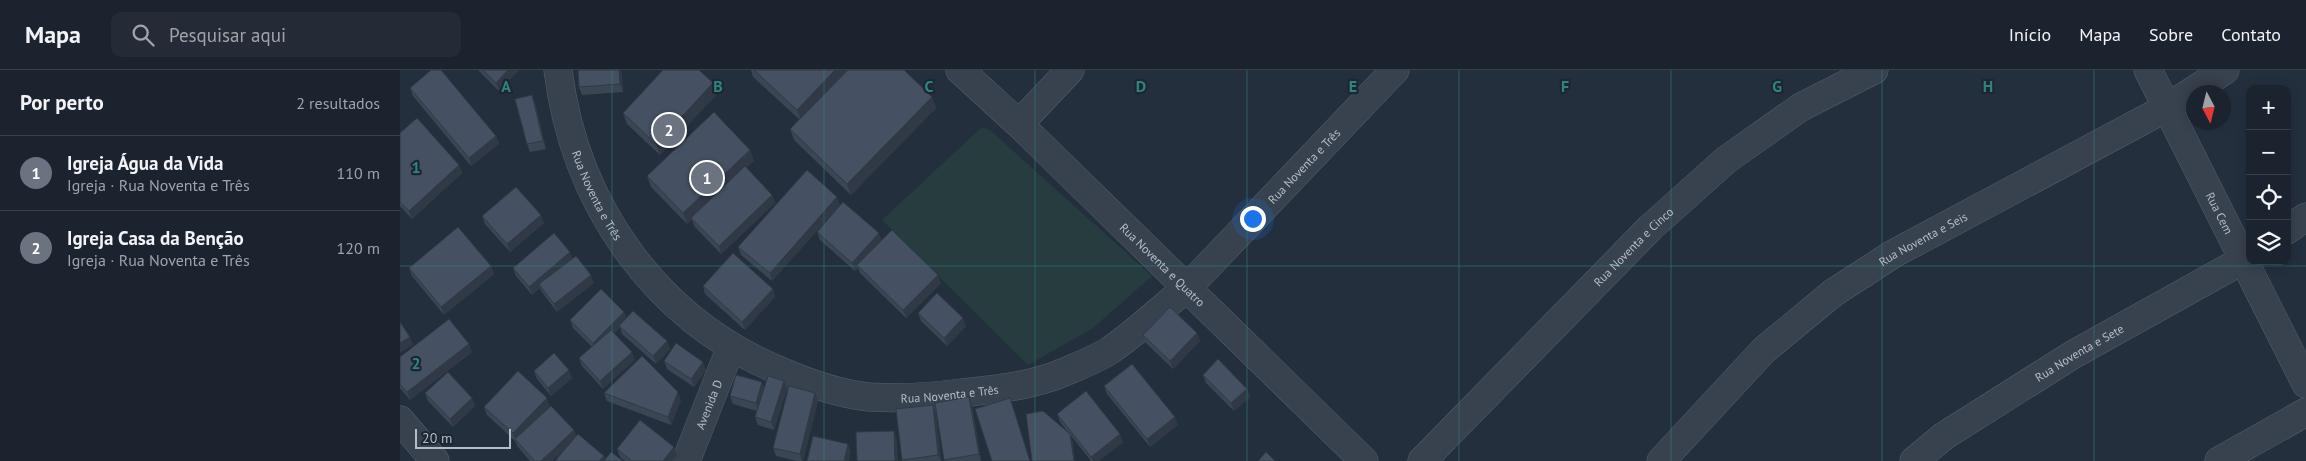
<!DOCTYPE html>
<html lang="pt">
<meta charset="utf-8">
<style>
:root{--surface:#1b232e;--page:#242b36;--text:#f1f3f6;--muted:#a0a4aa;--line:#39404a;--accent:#8ab4f8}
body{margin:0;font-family:"PT Sans",sans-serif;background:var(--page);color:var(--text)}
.controls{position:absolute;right:15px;top:15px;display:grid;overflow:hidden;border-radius:10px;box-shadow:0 2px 12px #0003}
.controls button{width:45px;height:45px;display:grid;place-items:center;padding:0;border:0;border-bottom:1px solid var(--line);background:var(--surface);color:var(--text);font:25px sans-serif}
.compass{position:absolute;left:1786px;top:15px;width:45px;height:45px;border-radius:50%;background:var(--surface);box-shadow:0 2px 12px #0003;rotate:173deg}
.scale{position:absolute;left:15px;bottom:12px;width:96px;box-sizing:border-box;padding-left:5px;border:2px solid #b4bcc9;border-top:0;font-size:14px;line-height:18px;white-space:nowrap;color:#b4bcc9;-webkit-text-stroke:4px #1d2633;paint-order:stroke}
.you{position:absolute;left:852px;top:148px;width:18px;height:18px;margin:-12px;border:4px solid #fff;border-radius:50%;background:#1a73e8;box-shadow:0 0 0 8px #1a73e833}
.badge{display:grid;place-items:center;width:32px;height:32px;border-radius:50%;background:var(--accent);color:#fff;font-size:16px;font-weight:700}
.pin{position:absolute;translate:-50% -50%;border:2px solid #fff;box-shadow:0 1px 5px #0006}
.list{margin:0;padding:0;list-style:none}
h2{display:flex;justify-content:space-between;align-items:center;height:65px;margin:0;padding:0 20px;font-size:21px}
h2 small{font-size:16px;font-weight:400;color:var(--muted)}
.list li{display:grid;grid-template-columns:32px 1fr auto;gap:15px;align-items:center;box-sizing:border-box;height:75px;padding:0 20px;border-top:1px solid var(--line)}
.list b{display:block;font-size:19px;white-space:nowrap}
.list p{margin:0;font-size:16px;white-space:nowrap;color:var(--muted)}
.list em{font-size:16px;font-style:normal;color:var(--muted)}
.icon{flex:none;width:28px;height:28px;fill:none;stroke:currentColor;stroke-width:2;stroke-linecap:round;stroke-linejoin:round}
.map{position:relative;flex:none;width:1906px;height:391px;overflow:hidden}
header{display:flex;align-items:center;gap:30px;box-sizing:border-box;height:70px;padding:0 25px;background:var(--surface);border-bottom:1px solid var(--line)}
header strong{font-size:24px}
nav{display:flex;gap:28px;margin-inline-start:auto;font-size:18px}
.search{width:350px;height:45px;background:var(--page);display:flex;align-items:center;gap:12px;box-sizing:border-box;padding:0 18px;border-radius:10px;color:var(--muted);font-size:19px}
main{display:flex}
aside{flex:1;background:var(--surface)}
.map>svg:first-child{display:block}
.green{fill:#263c3f}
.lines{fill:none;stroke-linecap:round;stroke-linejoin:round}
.minor-casing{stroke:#565f6c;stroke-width:29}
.tertiary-casing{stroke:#565f6c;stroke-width:29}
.minor{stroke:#38414e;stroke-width:28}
.tertiary{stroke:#38414e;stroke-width:28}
.wall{fill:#3b4654}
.shaded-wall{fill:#303945}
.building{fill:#455162;stroke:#303945}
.grid{fill:none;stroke:#308480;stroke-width:1;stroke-opacity:0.55}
.labels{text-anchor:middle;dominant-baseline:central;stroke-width:4.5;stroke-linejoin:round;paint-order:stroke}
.street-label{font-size:12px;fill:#b4bcc9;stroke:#1d2633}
.grid-label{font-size:16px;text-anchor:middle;font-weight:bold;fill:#308480;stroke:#1d2633;stroke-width:4.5;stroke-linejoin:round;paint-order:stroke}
</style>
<header>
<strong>Mapa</strong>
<div class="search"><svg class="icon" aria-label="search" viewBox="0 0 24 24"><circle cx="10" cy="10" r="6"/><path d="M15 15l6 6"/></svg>Pesquisar aqui</div>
<nav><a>Início</a><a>Mapa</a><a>Sobre</a><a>Contato</a></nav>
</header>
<main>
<aside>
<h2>Por perto<small>2 resultados</small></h2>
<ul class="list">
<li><span class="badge" style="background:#6b7280">1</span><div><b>Igreja Água da Vida</b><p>Igreja · Rua Noventa e Três</p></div><em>110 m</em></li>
<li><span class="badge" style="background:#6b7280">2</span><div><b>Igreja Casa da Benção</b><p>Igreja · Rua Noventa e Três</p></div><em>120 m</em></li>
</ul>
</aside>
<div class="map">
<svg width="1906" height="391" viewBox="0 0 1906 391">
<rect width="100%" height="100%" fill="#242f3e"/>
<path class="green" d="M 582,57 L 590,60 L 752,206 L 693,258 L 628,295 L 482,150 Z"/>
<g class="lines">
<defs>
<g id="minor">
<path d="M 619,54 L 670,0"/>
<path d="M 1887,160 L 1906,147"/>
<path id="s1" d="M 787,218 L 995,0"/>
<path id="s2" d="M 1261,391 L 1364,280 L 1433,223 L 1493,184 L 1768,37 L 1825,0"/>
<path id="s3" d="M 1514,391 L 1544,366 L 1674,284 L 1850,186"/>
<path d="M 1819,391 L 1906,342"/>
</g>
<g id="tertiary">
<path id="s4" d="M 158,0 C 175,136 257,252 385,303 C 411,314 440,324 469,327 C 499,329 531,327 561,323 C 597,319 633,316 667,301 C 681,295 696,289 709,281 C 736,263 761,238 787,218"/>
<path id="s5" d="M 560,0 L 619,54 L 964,391"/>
<path id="s6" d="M 1748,0 L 1906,314"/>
<path d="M 0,350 L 35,391"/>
<path id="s7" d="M 286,391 L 331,277"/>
<path id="s8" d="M 1022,391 L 1250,158 L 1326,90 L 1401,37 L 1474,0"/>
</g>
</defs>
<use href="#minor" class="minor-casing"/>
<use href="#tertiary" class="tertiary-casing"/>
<use href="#minor" class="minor"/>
<use href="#tertiary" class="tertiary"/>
</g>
<path class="wall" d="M 78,0 L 119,0 L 99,21 Z
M 221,0 L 223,22 L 182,25 L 179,17 Z
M 351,0 L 504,0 L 532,27 L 536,38 L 451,125 L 394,70 L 390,59 L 399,49 L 353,7 Z
M 10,18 L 96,66 L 99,74 L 71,96 L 13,26 Z
M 317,24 L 260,85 L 227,54 L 223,43 Z
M 135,33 L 146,79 L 130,82 L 127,74 Z
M 0,63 L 59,95 L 62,103 L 12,149 L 0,136 Z
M 350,80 L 354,91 L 346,98 L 372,125 L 375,133 L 321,184 L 294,156 L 292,150 L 287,154 L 251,117 L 247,106 Z
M 440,135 L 372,211 L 341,185 L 338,177 Z
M 82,146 L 144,153 L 110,182 L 85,154 Z
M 417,162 L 482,170 L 541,213 L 506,248 L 460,203 L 458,198 L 455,201 L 420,170 Z
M 172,189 L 194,213 L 157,242 L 142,222 L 140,218 L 132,225 L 116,206 L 113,198 Z
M 91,196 L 94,204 L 44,245 L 12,206 L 9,198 Z
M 303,216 L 373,219 L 375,227 L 345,260 L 305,224 Z
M 224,242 L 226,248 L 267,271 L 270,279 L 256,294 L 222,264 L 220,257 L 214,263 L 235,290 L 203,319 L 182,296 L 179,288 L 192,277 L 173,258 L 170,250 Z
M 518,243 L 566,256 L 547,276 L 521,251 Z
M 797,263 L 800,271 L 773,299 L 746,273 L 743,265 Z
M 72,282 L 10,330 L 0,318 L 0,287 Z
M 264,291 L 306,300 L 294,317 L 267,299 Z
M 134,301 L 172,308 L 151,326 L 137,309 Z
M 803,305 L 847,319 L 850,327 L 834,341 L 806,313 Z
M 384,311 L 387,319 L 374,360 L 358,355 L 355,347 L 357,341 L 333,334 L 330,326 L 362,312 L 364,318 Z
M 704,316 L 778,355 L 750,377 L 707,324 Z
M 25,323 L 72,328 L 75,336 L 53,357 L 28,331 Z
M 204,323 L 281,330 L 271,355 L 207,331 Z
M 415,323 L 418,331 L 403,391 L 397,391 L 376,386 L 373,378 Z
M 569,327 L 572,335 L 581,391 L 544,391 L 544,390 Z
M 533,335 L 536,343 L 541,391 L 502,391 L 502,390 Z
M 150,336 L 137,349 L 174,360 L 176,366 L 204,386 L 205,390 L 223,391 L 155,391 L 164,380 L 152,391 L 130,391 L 118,377 L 115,371 L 87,345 L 84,337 Z
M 657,344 L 723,372 L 699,391 L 691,391 L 660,352 Z
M 274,377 L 277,385 L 272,391 L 225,391 L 220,387 L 217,379 Z"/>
<path class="shaded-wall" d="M 108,0 L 119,0 L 99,21 L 96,13 Z
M 219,0 L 221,0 L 223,22 L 220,14 Z
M 435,0 L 450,0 L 401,51 L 397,40 Z
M 313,13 L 317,24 L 260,85 L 256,74 Z
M 132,25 L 135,33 L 146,79 L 143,71 Z
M 532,27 L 536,38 L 451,125 L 447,114 Z
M 96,66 L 99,74 L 71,96 L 69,88 Z
M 350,80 L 354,91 L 292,149 L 291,148 L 292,150 L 287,154 L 283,143 Z
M 59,95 L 62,103 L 12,149 L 9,141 Z
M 372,125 L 375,133 L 321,184 L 319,176 Z
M 437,127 L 440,135 L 372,211 L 370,203 Z
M 141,145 L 144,153 L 110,182 L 107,174 Z
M 479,163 L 482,171 L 457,195 L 458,198 L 455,201 L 452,193 Z
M 170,182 L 173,190 L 139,214 L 140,218 L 132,225 L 129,217 Z
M 91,196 L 94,204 L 44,245 L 41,237 Z
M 191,205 L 194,213 L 157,242 L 154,234 Z
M 538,205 L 541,213 L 506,248 L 503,240 Z
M 373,219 L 375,227 L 345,260 L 342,252 Z
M 224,242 L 227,250 L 196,281 L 193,273 Z
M 563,248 L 566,256 L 547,276 L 544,268 Z
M 797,263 L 800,271 L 773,299 L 770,291 Z
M 10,267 L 13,275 L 0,283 L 0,273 Z
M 267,271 L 270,279 L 256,294 L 253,286 Z
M 69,274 L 72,282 L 10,330 L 7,322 Z
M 232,282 L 235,290 L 203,319 L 200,311 Z
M 303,292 L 306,300 L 294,317 L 291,309 Z
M 169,300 L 172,308 L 151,326 L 148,318 Z
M 384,311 L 387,319 L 374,360 L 371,352 Z
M 362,312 L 365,320 L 358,341 L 356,333 Z
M 847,319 L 850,327 L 834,341 L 831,333 Z
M 278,322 L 281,330 L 271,355 L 268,347 Z
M 415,323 L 418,331 L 403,391 L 402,391 L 400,384 Z
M 569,327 L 572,335 L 581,391 L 579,384 Z
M 72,328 L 75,336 L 53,357 L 50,349 Z
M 147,328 L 150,336 L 116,371 L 113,363 Z
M 533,335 L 536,343 L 541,391 L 538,385 Z
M 775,347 L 778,355 L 750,377 L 747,369 Z
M 174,360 L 177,368 L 152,391 L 141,391 Z
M 494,361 L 497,369 L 498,391 L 495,391 Z
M 670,364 L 673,372 L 675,391 L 674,391 Z
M 720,364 L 723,372 L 699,391 L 693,391 L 691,387 Z
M 448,374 L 451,382 L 449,391 L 444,391 Z
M 274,377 L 277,385 L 272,391 L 263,391 Z
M 204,386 L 205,391 L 199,391 Z"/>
<path class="building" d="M 31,0 L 41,0 L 96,66 L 69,88 L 10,18 Z
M 83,0 L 108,0 L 96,13 Z
M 178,0 L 219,0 L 220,14 L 179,17 Z
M 263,0 L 299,0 L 313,13 L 256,74 L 223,43 Z
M 354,0 L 435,0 L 397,40 Z
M 448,0 L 504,0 L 532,27 L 447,114 L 390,59 Z
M 132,25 L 143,71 L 127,74 L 115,29 Z
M 314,42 L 350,80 L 283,143 L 247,106 Z
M 17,48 L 59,95 L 9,141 L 0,132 L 0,63 Z
M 345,96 L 372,125 L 319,176 L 291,148 Z
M 407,100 L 437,127 L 370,203 L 338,177 Z
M 116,117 L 141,145 L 107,174 L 82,146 Z
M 443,132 L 479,163 L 452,193 L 417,162 Z
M 58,157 L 91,196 L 41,237 L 9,198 Z
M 492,160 L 538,205 L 503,240 L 457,195 Z
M 154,163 L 170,182 L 129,217 L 113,198 Z
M 333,183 L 373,219 L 342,252 L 303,216 Z
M 176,186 L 191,205 L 154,234 L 139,214 Z
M 201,219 L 224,242 L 193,273 L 170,250 Z
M 537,223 L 563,248 L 544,268 L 518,243 Z
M 770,237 L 797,263 L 770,291 L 743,265 Z
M 233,241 L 267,271 L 253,286 L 219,256 Z
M 49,249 L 69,274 L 7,322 L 0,314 L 0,287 Z
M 0,252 L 10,267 L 0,273 Z
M 211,260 L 232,282 L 200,311 L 179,288 Z
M 276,273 L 303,292 L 291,309 L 264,291 Z
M 154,283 L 169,300 L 148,318 L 134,301 Z
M 242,286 L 278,322 L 268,347 L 204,323 Z
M 818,289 L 847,319 L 831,333 L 803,305 Z
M 732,294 L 775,347 L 747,369 L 704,316 Z
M 118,301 L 147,328 L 113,363 L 84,337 Z
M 48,302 L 72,328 L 50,349 L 25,323 Z
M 336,305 L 362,312 L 356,333 L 330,326 Z
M 368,306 L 384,311 L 371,352 L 355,347 Z
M 389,316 L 415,323 L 400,384 L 373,378 Z
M 686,321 L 720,364 L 691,387 L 657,344 Z
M 569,327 L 579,384 L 544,390 L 535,333 Z
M 610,328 L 630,391 L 592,391 L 575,339 Z
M 533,335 L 538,385 L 502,390 L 496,339 Z
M 151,336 L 174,360 L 141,391 L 135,391 L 115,369 Z
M 643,341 L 670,364 L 674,391 L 632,391 L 626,344 Z
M 240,350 L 274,377 L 263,391 L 232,391 L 217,379 Z
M 494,361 L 495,391 L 457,391 L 456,362 Z
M 178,364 L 204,386 L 199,391 L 155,391 Z
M 413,366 L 448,374 L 444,391 L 407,391 Z
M 211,382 L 223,391 L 204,391 Z
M 866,382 L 875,391 L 858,391 Z"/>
<path class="grid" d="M 212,0 L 212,391M 424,0 L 424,391M 635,0 L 635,391M 847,0 L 847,391M 1059,0 L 1059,391M 1271,0 L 1271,391M 1482,0 L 1482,391M 1694,0 L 1694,391M 0,196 L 1906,196"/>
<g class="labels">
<g class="street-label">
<text stroke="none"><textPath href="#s1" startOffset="169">Rua Noventa e Três</textPath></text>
<text stroke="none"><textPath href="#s4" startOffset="132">Rua Noventa e Três</textPath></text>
<text stroke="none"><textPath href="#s6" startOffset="160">Rua Cem</textPath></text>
<text stroke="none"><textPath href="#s2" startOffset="346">Rua Noventa e Seis</textPath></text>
<text stroke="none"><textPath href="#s8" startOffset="301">Rua Noventa e Cinco</textPath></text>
<text stroke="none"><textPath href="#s5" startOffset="281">Rua Noventa e Quatro</textPath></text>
<text stroke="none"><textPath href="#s3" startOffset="198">Rua Noventa e Sete</textPath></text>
<text stroke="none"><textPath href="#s4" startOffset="566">Rua Noventa e Três</textPath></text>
<text stroke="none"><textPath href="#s7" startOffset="61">Avenida D</textPath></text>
</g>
</g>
<g class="grid-label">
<text x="106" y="22">A</text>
<text x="318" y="22">B</text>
<text x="529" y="22">C</text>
<text x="741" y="22">D</text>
<text x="953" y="22">E</text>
<text x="1165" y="22">F</text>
<text x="1377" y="22">G</text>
<text x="1588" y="22">H</text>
<text x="16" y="103">1</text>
<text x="16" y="299">2</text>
</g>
</svg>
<div class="controls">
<button>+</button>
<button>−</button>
<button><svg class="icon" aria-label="locate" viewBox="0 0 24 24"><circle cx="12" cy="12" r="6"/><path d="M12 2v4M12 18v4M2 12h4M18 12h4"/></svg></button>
<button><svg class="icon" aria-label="layers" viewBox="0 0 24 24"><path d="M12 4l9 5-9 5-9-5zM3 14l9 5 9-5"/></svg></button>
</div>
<svg class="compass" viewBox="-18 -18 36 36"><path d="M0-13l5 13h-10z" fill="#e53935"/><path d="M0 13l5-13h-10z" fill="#a0a4aa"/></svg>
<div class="scale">20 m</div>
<div class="you"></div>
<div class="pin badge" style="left:307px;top:108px;background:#6b7280">1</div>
<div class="pin badge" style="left:269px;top:60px;background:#6b7280">2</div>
</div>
</main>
